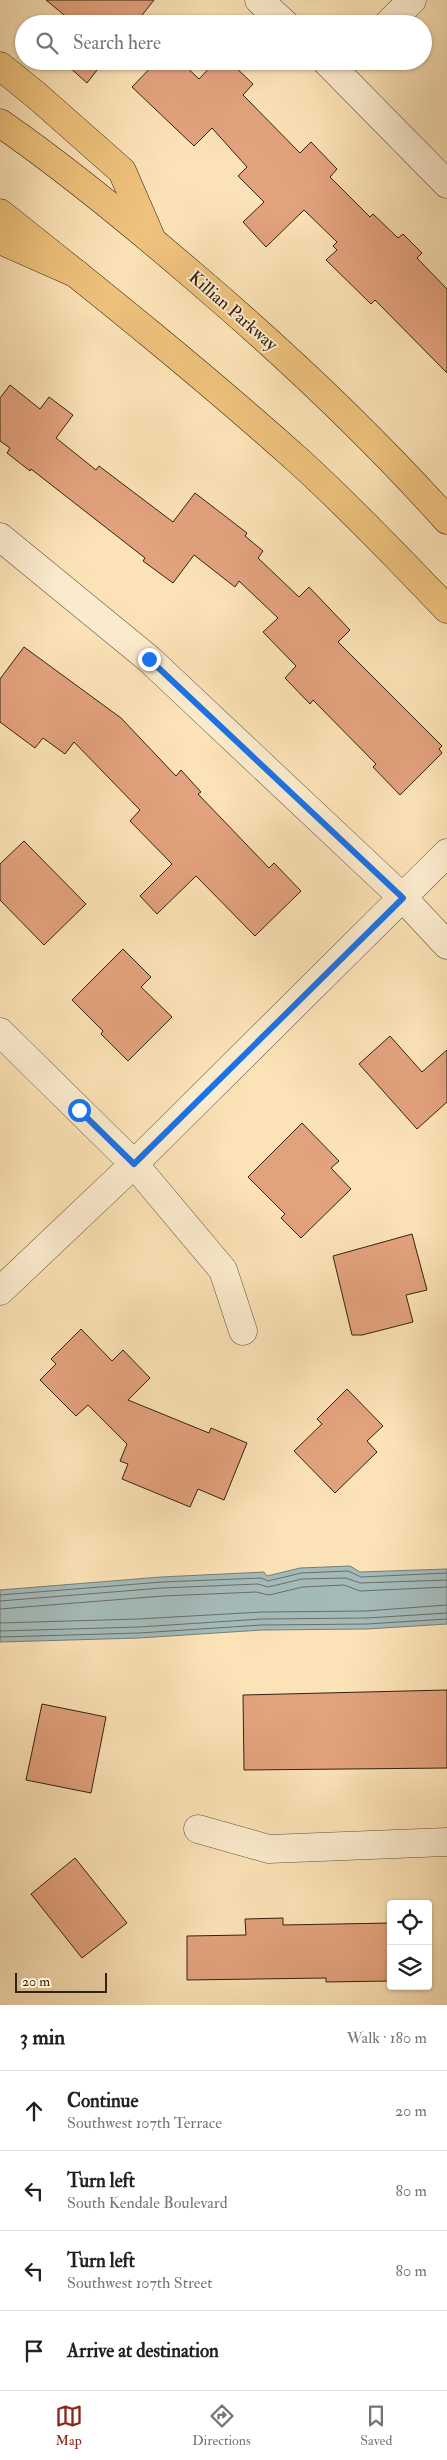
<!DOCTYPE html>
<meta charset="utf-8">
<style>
:root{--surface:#fff;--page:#f6f6f6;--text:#222;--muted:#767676;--line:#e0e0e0;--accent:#8f2418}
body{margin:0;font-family:"IM FELL Double Pica",serif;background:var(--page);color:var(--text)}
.controls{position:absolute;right:15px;bottom:15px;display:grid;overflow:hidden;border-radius:5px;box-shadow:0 1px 4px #0004}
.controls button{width:45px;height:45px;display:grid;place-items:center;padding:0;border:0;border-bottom:1px solid var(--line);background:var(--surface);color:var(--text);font:25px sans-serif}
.scale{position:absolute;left:15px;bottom:12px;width:92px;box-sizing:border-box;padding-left:5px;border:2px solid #322210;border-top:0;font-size:14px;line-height:18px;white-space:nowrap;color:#322210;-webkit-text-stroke:4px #fdedd0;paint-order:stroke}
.stop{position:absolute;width:15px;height:15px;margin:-11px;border:4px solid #1a73e8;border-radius:50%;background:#fff}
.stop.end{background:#1a73e8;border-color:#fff;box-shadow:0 1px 5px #0008}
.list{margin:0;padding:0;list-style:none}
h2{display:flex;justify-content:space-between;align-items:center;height:65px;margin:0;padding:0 20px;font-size:21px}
h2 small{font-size:16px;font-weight:400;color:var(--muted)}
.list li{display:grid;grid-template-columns:32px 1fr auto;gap:15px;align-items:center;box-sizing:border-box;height:80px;padding:0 20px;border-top:1px solid var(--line)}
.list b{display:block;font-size:19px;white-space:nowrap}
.list p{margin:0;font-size:16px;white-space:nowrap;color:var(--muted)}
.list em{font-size:16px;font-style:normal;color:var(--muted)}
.icon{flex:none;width:28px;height:28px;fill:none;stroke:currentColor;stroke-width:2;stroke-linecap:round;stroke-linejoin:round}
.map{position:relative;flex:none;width:447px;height:2005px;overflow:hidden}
.search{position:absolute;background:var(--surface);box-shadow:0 1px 4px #0004;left:15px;right:15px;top:15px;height:55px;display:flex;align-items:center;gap:12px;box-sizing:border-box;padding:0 18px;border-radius:28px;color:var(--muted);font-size:19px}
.sheet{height:385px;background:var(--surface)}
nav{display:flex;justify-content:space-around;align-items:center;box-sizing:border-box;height:70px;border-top:1px solid var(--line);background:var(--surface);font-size:14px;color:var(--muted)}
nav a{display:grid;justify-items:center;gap:2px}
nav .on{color:var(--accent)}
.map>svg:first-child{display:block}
.water{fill:#a4bbba;stroke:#767e76}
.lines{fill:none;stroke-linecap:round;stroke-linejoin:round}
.shore{stroke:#6b6e65;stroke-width:1}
.building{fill:#e3a27e;stroke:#322210}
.minor-casing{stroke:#64523a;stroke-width:29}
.major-casing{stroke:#322210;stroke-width:29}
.highway-casing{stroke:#322210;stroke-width:29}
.minor{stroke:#fdedd0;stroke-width:28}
.major{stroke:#eec27c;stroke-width:28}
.highway{stroke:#eec27c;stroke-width:28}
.route{stroke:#1a73e8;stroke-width:6}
.labels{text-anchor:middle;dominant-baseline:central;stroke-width:4;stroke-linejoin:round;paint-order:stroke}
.street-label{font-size:18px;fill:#322210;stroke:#fdedd0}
</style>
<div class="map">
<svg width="447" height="2005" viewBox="0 0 447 2005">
<rect width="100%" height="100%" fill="#fce3b7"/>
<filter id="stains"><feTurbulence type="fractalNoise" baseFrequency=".004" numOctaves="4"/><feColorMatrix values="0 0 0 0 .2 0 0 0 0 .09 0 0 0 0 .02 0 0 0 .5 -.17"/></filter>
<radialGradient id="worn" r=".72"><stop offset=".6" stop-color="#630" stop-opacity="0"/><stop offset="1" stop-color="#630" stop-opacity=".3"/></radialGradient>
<path class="water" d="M 350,1566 L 360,1572 L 447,1569 L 447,1624 L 367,1629 L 262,1630 L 139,1638 L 0,1642 L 0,1590 L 161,1577 L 264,1572 L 267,1576 L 300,1568 Z"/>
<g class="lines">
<path class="shore" d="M 0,1595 L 162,1582 L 261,1578 L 268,1581 L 301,1573 L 348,1571 L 361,1577 L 447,1573
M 0,1601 L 162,1588 L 258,1584 L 268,1587 L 302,1579 L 346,1578 L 360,1583 L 447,1580
M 0,1609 L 163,1596 L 256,1592 L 269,1595 L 303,1587 L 344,1585 L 360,1591 L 447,1587
M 0,1623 L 138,1619 L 262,1612 L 366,1611 L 447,1605
M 0,1631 L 139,1627 L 262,1619 L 367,1618 L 447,1613
M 0,1637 L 139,1633 L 262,1625 L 367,1624 L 447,1619"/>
</g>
<path class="building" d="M 46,0 L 154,0 L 135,24 L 75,24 Z
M 70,61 L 104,61 L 87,83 L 67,65 Z
M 157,61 L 180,61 L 199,79 L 216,61 L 229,61 L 253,84 L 243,95 L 300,153 L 311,142 L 337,169 L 330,177 L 370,217 L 373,214 L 398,238 L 403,234 L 422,253 L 417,258 L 447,289 L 447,373 L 375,300 L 371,304 L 326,260 L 337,250 L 333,246 L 337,242 L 304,210 L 266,247 L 243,222 L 264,202 L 238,176 L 247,167 L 212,128 L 194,146 L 132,87 Z
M 10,385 L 40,409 L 49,397 L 73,415 L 56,438 L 96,470 L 99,466 L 173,522 L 195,493 L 247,533 L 245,536 L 263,551 L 258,558 L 299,597 L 309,587 L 350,630 L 338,642 L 442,746 L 439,749 L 442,753 L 400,795 L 373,767 L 376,764 L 313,700 L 310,704 L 285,678 L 296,666 L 263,632 L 278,618 L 239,581 L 235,587 L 194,555 L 173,583 L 143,561 L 145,558 L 31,469 L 30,471 L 7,453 L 10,448 L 0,441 L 0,398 Z
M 24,647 L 121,718 L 176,776 L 181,770 L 201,792 L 198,794 L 269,868 L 274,863 L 301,891 L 255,936 L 196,876 L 157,914 L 140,896 L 172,864 L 130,821 L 140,810 L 74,742 L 65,754 L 43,738 L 35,748 L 0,722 L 0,679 Z
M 24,841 L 86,904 L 44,945 L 0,900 L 0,864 Z
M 123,949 L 151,977 L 141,987 L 172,1017 L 128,1061 L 101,1034 L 103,1031 L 72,1000 Z
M 390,1036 L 422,1072 L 447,1050 L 447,1102 L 417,1129 L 359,1064 Z
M 302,1123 L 339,1161 L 331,1168 L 351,1189 L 301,1238 L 281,1218 L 285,1214 L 248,1177 Z
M 412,1234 L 427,1290 L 406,1295 L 413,1322 L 362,1335 L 352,1335 L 333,1256 Z
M 81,1329 L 112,1361 L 123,1350 L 150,1378 L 128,1400 L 209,1433 L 211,1428 L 247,1443 L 224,1500 L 198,1489 L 190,1507 L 122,1479 L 128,1464 L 120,1461 L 127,1444 L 88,1405 L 76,1416 L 40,1380 L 56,1364 L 51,1359 Z
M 347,1389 L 383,1426 L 367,1441 L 377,1452 L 335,1493 L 294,1451 L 322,1424 L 317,1419 Z
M 447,1690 L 447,1768 L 244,1770 L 243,1695 Z
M 42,1704 L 106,1717 L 91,1793 L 26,1780 Z
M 75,1858 L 127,1923 L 82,1958 L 31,1894 Z
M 283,1918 L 283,1925 L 391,1923 L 391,1981 L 326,1982 L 326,1978 L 187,1980 L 187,1936 L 246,1935 L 245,1919 Z"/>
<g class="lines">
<defs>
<path id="minor" d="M 259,0 L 285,24
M 388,24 L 412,0
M 326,61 L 447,184
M 0,537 L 149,659 L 403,898 L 447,945
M 0,1032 L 134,1164 L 223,1270 L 243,1331
M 0,1291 L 134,1164 L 447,853
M 198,1829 L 269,1849 L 447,1842"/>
<path id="major" d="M 0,123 C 68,170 133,224 196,278 C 285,354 369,433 447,520
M 0,213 C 102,294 203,375 300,462 C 351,509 399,559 447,609"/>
<path id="highway" d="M 0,66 L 36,95 L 122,171 L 152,240
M 0,240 L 77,274"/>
</defs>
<use href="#minor" class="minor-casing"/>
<use href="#major" class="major-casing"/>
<use href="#highway" class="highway-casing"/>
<use href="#minor" class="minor"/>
<use href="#major" class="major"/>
<use href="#highway" class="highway"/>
</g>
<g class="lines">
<path class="route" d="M 79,1110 L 134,1164 L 403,898 L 149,659"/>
</g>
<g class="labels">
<g class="street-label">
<text transform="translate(233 311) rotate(41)">Killian Parkway</text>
</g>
</g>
<rect width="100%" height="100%" filter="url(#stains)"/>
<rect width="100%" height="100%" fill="url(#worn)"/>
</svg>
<div class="controls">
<button><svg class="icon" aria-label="locate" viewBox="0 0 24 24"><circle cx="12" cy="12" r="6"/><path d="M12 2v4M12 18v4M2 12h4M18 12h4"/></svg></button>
<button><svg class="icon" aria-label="layers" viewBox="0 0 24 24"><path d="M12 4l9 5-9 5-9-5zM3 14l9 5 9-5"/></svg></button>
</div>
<div class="scale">20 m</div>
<div class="stop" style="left:79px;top:1110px"></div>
<div class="stop end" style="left:149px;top:659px"></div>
<div class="search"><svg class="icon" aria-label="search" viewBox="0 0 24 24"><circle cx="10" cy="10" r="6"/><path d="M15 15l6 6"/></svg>Search here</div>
</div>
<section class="sheet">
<h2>3 min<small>Walk · 180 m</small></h2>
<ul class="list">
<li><svg class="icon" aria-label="ahead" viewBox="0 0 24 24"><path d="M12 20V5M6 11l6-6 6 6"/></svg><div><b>Continue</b><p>Southwest 107th Terrace</p></div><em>20 m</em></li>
<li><svg class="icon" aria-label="left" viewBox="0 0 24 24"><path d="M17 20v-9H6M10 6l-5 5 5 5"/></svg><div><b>Turn left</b><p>South Kendale Boulevard</p></div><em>80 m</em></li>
<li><svg class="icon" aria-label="left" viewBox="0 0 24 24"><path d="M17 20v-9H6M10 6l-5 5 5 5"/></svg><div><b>Turn left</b><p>Southwest 107th Street</p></div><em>80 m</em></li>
<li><svg class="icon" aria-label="arrive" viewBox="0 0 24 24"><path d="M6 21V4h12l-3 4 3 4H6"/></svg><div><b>Arrive at destination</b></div></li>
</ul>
</section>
<nav>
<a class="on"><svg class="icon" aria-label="map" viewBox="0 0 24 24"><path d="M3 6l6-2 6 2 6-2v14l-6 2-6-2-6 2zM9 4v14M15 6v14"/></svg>Map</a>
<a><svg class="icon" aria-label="directions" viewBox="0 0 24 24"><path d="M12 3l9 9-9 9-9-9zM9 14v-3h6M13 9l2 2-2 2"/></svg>Directions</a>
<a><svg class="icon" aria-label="saved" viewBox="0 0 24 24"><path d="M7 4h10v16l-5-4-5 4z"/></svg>Saved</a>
</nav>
